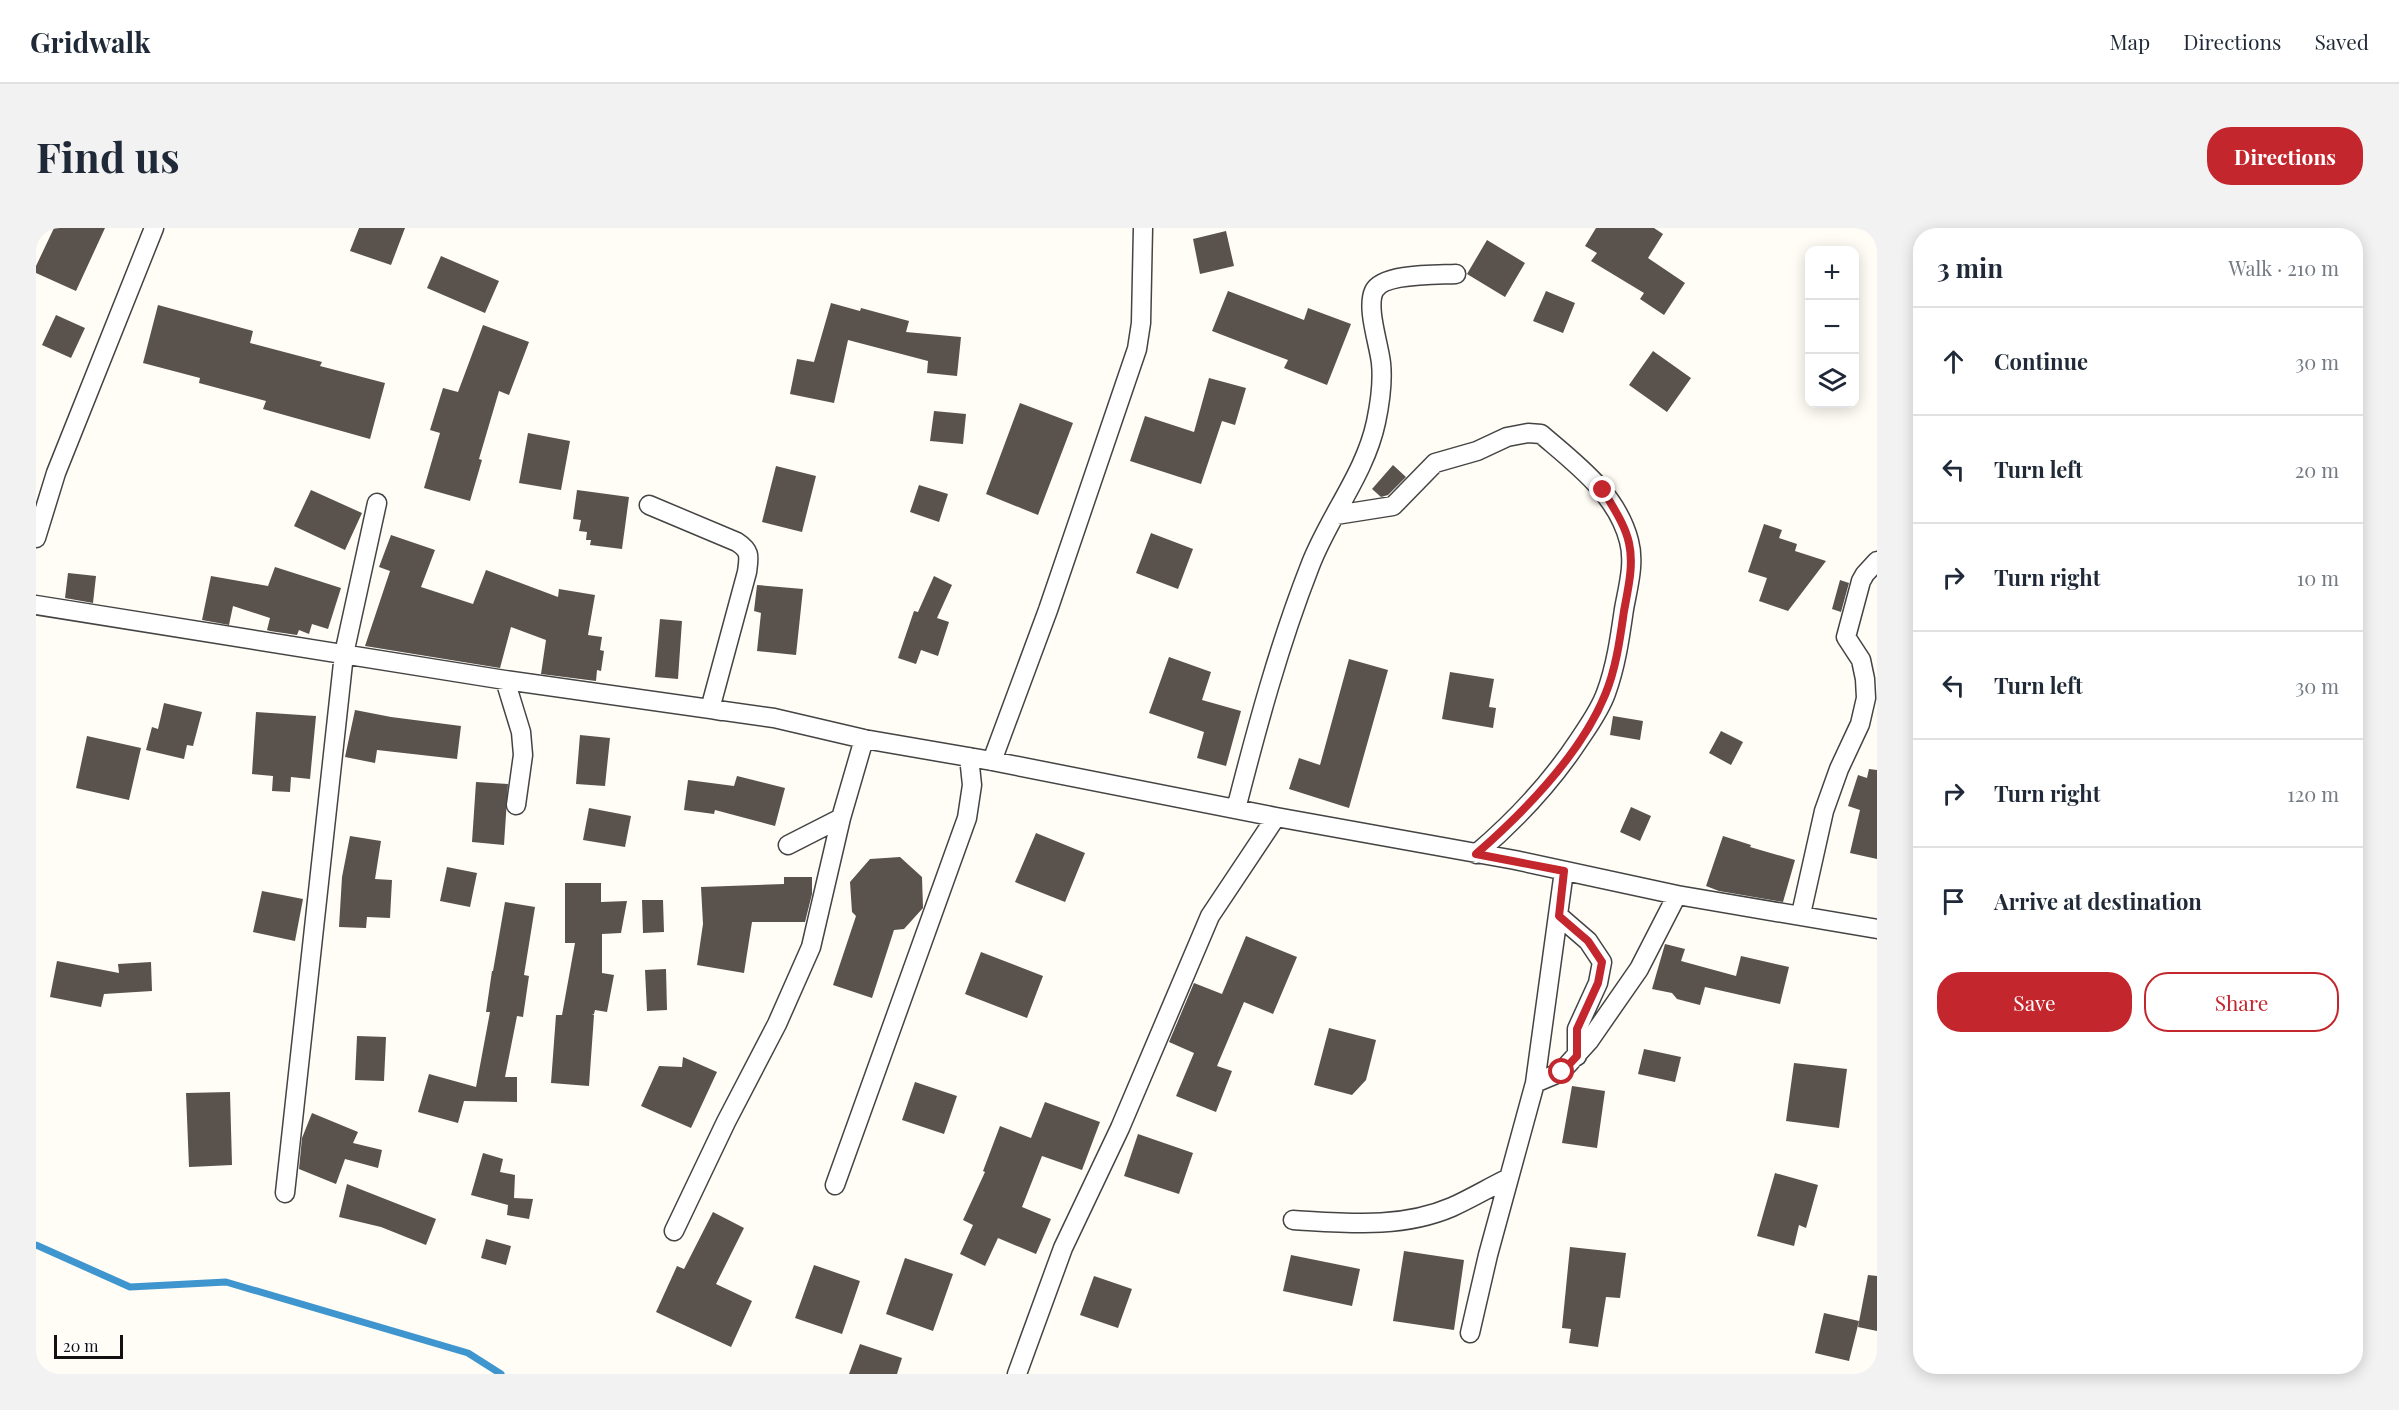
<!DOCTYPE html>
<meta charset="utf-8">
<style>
:root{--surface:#fff;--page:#f2f2f3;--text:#1f2937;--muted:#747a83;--line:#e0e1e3;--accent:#c4262e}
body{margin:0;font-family:"Playfair Display",serif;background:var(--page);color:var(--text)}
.controls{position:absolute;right:18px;top:18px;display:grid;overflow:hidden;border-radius:12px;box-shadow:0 3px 15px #0003}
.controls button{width:54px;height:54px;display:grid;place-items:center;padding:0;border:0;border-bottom:2px solid var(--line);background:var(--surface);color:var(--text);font:30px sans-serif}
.scale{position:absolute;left:18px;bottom:15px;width:69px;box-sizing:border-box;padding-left:6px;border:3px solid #111;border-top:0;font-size:16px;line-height:21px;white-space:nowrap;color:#111;-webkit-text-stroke:4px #fff;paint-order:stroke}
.stop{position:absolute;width:18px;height:18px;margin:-14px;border:4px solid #c4262e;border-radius:50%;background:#fff}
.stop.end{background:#c4262e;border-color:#fff;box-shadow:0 2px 6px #0008}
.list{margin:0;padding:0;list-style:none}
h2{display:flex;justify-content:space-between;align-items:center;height:78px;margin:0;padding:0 24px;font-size:26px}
h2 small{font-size:20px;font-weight:400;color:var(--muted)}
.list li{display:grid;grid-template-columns:39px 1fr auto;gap:18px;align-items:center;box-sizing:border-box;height:108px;padding:0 24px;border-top:2px solid var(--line)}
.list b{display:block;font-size:22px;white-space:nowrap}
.list em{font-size:20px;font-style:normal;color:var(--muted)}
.actions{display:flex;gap:12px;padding:18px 24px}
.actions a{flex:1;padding:14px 0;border:2px solid var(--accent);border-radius:24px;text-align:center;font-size:21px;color:var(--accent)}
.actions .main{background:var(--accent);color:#fff}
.icon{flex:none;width:33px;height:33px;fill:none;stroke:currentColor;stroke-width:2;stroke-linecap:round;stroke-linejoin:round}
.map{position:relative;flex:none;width:1841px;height:1146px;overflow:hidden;border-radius:24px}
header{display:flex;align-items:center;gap:36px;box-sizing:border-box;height:84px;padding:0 30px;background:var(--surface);border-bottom:2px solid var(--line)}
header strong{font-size:28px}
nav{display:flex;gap:33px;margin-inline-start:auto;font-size:21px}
.intro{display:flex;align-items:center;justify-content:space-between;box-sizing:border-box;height:144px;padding:0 36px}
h1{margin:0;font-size:42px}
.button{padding:15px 27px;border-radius:24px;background:var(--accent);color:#fff;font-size:21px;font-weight:700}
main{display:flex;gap:36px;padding:0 36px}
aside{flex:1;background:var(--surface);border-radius:24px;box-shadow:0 3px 15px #0003}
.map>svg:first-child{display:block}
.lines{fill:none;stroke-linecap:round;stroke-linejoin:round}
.stream{stroke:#3f96cf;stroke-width:7}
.building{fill:#5a524d}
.minor-casing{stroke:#444;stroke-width:21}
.minor{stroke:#fff;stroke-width:18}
.route{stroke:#c4262e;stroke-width:8}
</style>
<header>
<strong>Gridwalk</strong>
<nav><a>Map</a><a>Directions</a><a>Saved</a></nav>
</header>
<div class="intro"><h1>Find us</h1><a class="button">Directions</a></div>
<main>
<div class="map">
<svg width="1841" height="1146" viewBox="0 0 1841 1146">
<rect width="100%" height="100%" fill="#fffdf5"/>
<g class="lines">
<path class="stream" d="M 0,1017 L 94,1059 L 190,1054 L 432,1125 L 465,1146"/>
</g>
<path class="building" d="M 18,0 L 69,0 L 40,63 L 0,45 L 0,38 Z
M 323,0 L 369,0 L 355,37 L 314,23 Z
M 1560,0 L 1618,0 L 1627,6 L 1612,30 L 1649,55 L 1628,87 L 1604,71 L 1608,65 L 1555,33 L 1561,25 L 1549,18 Z
M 1190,3 L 1198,38 L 1164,46 L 1157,11 Z
M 1451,12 L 1489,35 L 1469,69 L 1431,46 Z
M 405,28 L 463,53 L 449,85 L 391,60 Z
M 1192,63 L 1268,92 L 1272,80 L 1315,96 L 1291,157 L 1248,140 L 1252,132 L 1176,103 Z
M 1510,63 L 1539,75 L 1527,105 L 1497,93 Z
M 795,75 L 824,83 L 825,80 L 873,93 L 870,104 L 925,109 L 921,148 L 891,145 L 892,133 L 812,112 L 798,175 L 754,166 L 761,131 L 778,134 Z
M 122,77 L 217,103 L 214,115 L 286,134 L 284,138 L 349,155 L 334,211 L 227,181 L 230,173 L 163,155 L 164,150 L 107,135 Z
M 20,87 L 49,100 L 35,130 L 6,117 Z
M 447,97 L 493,114 L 473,167 L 463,163 L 443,231 L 446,232 L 434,273 L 388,260 L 404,205 L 394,202 L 407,160 L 422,164 Z
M 1617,123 L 1655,150 L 1631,184 L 1593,157 Z
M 1173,150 L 1210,160 L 1199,197 L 1186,193 L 1165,256 L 1094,233 L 1109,188 L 1158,204 Z
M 984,175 L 1037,195 L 1002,287 L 950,266 Z
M 898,183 L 930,186 L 927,216 L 894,213 Z
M 492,205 L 534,213 L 525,262 L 483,255 Z
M 1357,237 L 1370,249 L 1352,267 L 1345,269 L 1336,261 Z
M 740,238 L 780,248 L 766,304 L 726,294 Z
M 883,257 L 912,266 L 903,294 L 874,284 Z
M 275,262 L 326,285 L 309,322 L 258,298 Z
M 541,262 L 593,269 L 586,321 L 554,317 L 555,312 L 550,312 L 551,304 L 543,303 L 545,292 L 537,291 Z
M 1728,296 L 1746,302 L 1743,310 L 1761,316 L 1759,323 L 1790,333 L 1752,383 L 1723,373 L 1731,350 L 1712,344 Z
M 1115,305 L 1157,321 L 1142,361 L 1100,345 Z
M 355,307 L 399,322 L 385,359 L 437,376 L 450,342 L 522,369 L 523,361 L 559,367 L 552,407 L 566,409 L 564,422 L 568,423 L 565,443 L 561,442 L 560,453 L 505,446 L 510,412 L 475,399 L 464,440 L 329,418 L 354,343 L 343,339 Z
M 239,339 L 305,360 L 292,401 L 276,396 L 273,406 L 263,402 L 261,407 L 234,403 L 231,402 L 234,390 L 197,378 L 193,397 L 166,392 L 175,348 L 232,358 Z
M 32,345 L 60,348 L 57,375 L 29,370 Z
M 898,348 L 916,357 L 901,390 L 913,394 L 902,428 L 885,422 L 880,436 L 862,430 L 878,383 L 882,384 Z
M 1804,352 L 1813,355 L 1805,384 L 1796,381 Z
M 721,357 L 767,361 L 760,427 L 721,423 L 725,385 L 718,383 Z
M 624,391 L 646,393 L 642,451 L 619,449 Z
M 1133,429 L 1175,444 L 1166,472 L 1205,483 L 1190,538 L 1161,530 L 1168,504 L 1113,485 Z
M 1313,431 L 1352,442 L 1313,580 L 1253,561 L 1263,530 L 1284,537 Z
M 1414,444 L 1458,451 L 1453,479 L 1460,480 L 1457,500 L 1406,491 Z
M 128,475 L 166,484 L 157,518 L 151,517 L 148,531 L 110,522 L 116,499 L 122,501 Z
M 319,482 L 355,489 L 425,498 L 421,531 L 341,522 L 339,535 L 309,529 Z
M 220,484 L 280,488 L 274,551 L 255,549 L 254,564 L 236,563 L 237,548 L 216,546 Z
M 1577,488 L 1607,493 L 1604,512 L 1574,507 Z
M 1685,503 L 1707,514 L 1695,537 L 1673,525 Z
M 544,507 L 574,510 L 569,558 L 540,556 Z
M 51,508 L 105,520 L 93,572 L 40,560 Z
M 1833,541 L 1841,542 L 1841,631 L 1814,625 L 1824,582 L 1812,578 L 1822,547 L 1831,550 Z
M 701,548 L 749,560 L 739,598 L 679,582 L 678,586 L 648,582 L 652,552 L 698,558 Z
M 440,554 L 472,556 L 468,617 L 436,614 Z
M 1595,579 L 1615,588 L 1604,613 L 1584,604 Z
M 553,580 L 595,588 L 589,619 L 547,612 Z
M 1000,605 L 1049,625 L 1029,674 L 979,654 Z
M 314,608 L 345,613 L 339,651 L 356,652 L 354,690 L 331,689 L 330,700 L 303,699 L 306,649 Z
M 1687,608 L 1715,617 L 1714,619 L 1759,632 L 1747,674 L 1683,663 L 1670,658 Z
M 864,629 L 886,649 L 887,680 L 868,701 L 858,702 L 836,770 L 797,757 L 820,688 L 816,684 L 814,654 L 834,631 Z
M 411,639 L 441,645 L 434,679 L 404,673 Z
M 748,649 L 776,649 L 776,666 L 769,694 L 716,694 L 708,745 L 661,737 L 667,696 L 665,659 L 748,656 Z
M 529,655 L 565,655 L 565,674 L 591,673 L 585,705 L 566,706 L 566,745 L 578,747 L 571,784 L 559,782 L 558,786 L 556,786 L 558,787 L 553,858 L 515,855 L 520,787 L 526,787 L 539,715 L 529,715 Z
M 226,663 L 267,671 L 259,713 L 217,704 Z
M 606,672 L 627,672 L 628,704 L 607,705 Z
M 469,674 L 499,679 L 488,747 L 493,748 L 487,789 L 481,788 L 469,849 L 481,849 L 481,874 L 428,873 L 422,895 L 382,884 L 393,846 L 440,859 L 454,784 L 450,784 L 456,743 L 457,743 Z
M 1210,708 L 1261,729 L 1237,786 L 1208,774 L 1181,838 L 1196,843 L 1180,884 L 1140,868 L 1158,825 L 1133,814 L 1158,755 L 1186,766 Z
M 1629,716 L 1649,721 L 1645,733 L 1700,748 L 1705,728 L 1753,739 L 1744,776 L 1669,759 L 1664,777 L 1641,771 L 1636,765 L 1616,761 Z
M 945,724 L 1007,748 L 991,790 L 929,766 Z
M 21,733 L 83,745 L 82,736 L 115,734 L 116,763 L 68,766 L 65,779 L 14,769 Z
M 630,741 L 631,782 L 611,783 L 609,742 Z
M 1293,800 L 1340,812 L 1330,852 L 1316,867 L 1278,857 Z
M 321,808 L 350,809 L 348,853 L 319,852 Z
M 1608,821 L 1645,829 L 1639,854 L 1602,846 Z
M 647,829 L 681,844 L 655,900 L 605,878 L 623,838 L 646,839 Z
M 1758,835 L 1811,841 L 1803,900 L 1750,893 Z
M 879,854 L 921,868 L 908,906 L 866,892 Z
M 1536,858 L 1569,863 L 1561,920 L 1526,915 Z
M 194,864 L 196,937 L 153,939 L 150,865 Z
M 1009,874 L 1064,894 L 1046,942 L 1006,928 L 986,979 L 1015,991 L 1000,1026 L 962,1010 L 949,1038 L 924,1026 L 937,997 L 927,992 L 949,944 L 947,943 L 964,898 L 995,910 Z
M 276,885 L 322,904 L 317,915 L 346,922 L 342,940 L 309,931 L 300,956 L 263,941 L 266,910 Z
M 1102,906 L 1157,925 L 1143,966 L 1088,948 Z
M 447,925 L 467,931 L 464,944 L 479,947 L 478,970 L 497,971 L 493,991 L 471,987 L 472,977 L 435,967 Z
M 1739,945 L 1782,957 L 1770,1000 L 1763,997 L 1758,1018 L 1721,1008 Z
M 311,956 L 400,991 L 390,1017 L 345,999 L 303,989 Z
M 677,984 L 708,1000 L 680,1056 L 716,1073 L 695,1119 L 620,1084 L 641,1038 L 648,1041 Z
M 450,1011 L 475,1018 L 470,1037 L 445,1030 Z
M 1534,1019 L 1590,1025 L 1584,1070 L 1570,1069 L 1562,1119 L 1533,1115 L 1535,1101 L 1526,1100 Z
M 1368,1023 L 1428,1032 L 1418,1102 L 1357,1093 Z
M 1255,1027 L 1324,1041 L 1316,1078 L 1247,1063 Z
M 869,1030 L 917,1046 L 897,1103 L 850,1086 Z
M 778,1037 L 824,1053 L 806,1106 L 759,1090 Z
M 1832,1047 L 1841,1048 L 1841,1103 L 1822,1099 Z
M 1058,1048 L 1096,1061 L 1082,1100 L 1044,1087 Z
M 1788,1085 L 1823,1093 L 1813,1133 L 1779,1125 Z
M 824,1116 L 866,1130 L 861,1146 L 813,1146 Z"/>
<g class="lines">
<defs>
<path id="minor" d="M 613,277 L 701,314 C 715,323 713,329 711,344 L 674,481 L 685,483
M 1300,287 L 1357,278 L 1399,235 L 1441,223 L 1471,209 L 1492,205 L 1505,206 C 1540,236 1581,266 1593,313 C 1599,335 1592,359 1588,381 C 1584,409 1580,438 1570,465 C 1564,482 1553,497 1543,512 C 1514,556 1480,592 1440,626
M 0,310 L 20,245 L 118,0
M 0,377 L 469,452 L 738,490 L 828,511 L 956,533 L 1240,589 L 1479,632 L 1641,667 L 1841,701
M 469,452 L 485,504 L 487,527 L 480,577
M 956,533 L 1012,382 L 1101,121 L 1105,95 L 1107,0
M 1200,581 C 1221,499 1243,417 1274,338 C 1293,288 1329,246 1340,194 C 1344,175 1347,154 1345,135 C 1343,116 1330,80 1338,63 C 1347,45 1401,47 1420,46
M 752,617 L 805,590 L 828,511
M 1765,686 L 1788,583 L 1803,541 L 1824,496 L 1830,470 L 1829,451 L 1825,432 L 1810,409 L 1825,353 L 1829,346 L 1841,333
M 1523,688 L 1552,713 L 1566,734 L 1562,755 L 1541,801 L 1541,828
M 1499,855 L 1525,844 L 1553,813 L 1603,741 L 1641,667
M 799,957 L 931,590 L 936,557 L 933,529
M 249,965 L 308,426 L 341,275
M 1257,992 C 1311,995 1365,1001 1416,979 C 1436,970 1454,959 1473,950
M 638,1003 L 690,894 L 741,796 L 775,719 L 805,590
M 1434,1105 L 1452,1027 L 1499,855 L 1528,643
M 981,1146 L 1027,1020 L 1084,900 L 1174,688 L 1240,589"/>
</defs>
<use href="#minor" class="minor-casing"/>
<use href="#minor" class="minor"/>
</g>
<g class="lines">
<path class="route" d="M 1526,844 L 1541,828 L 1541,801 L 1562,755 L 1566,734 L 1552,713 L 1523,688 L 1528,643 L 1440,626 C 1488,584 1544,528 1569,467 C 1580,441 1584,411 1588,383 C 1592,361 1598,337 1593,315 C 1589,296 1576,278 1567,262"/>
</g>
</svg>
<div class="controls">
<button>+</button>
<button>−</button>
<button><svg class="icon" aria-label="layers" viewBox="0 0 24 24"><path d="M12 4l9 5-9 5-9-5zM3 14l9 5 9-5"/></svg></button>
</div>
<div class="scale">20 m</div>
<div class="stop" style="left:1526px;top:844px"></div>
<div class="stop end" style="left:1567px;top:262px"></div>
</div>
<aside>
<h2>3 min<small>Walk · 210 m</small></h2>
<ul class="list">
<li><svg class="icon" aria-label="ahead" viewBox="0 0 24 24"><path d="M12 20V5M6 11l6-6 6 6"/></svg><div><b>Continue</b></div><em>30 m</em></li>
<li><svg class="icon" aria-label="left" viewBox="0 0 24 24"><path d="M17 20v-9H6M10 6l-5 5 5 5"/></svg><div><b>Turn left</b></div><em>20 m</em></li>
<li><svg class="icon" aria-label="right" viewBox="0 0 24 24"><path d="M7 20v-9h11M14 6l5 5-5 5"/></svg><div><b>Turn right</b></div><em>10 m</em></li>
<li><svg class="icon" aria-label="left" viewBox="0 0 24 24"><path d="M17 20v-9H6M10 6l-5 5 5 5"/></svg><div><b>Turn left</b></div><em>30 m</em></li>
<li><svg class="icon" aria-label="right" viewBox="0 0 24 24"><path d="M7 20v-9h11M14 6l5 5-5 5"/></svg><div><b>Turn right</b></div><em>120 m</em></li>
<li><svg class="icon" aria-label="arrive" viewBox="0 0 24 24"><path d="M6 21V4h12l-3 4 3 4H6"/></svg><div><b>Arrive at destination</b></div></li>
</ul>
<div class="actions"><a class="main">Save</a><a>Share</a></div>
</aside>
</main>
